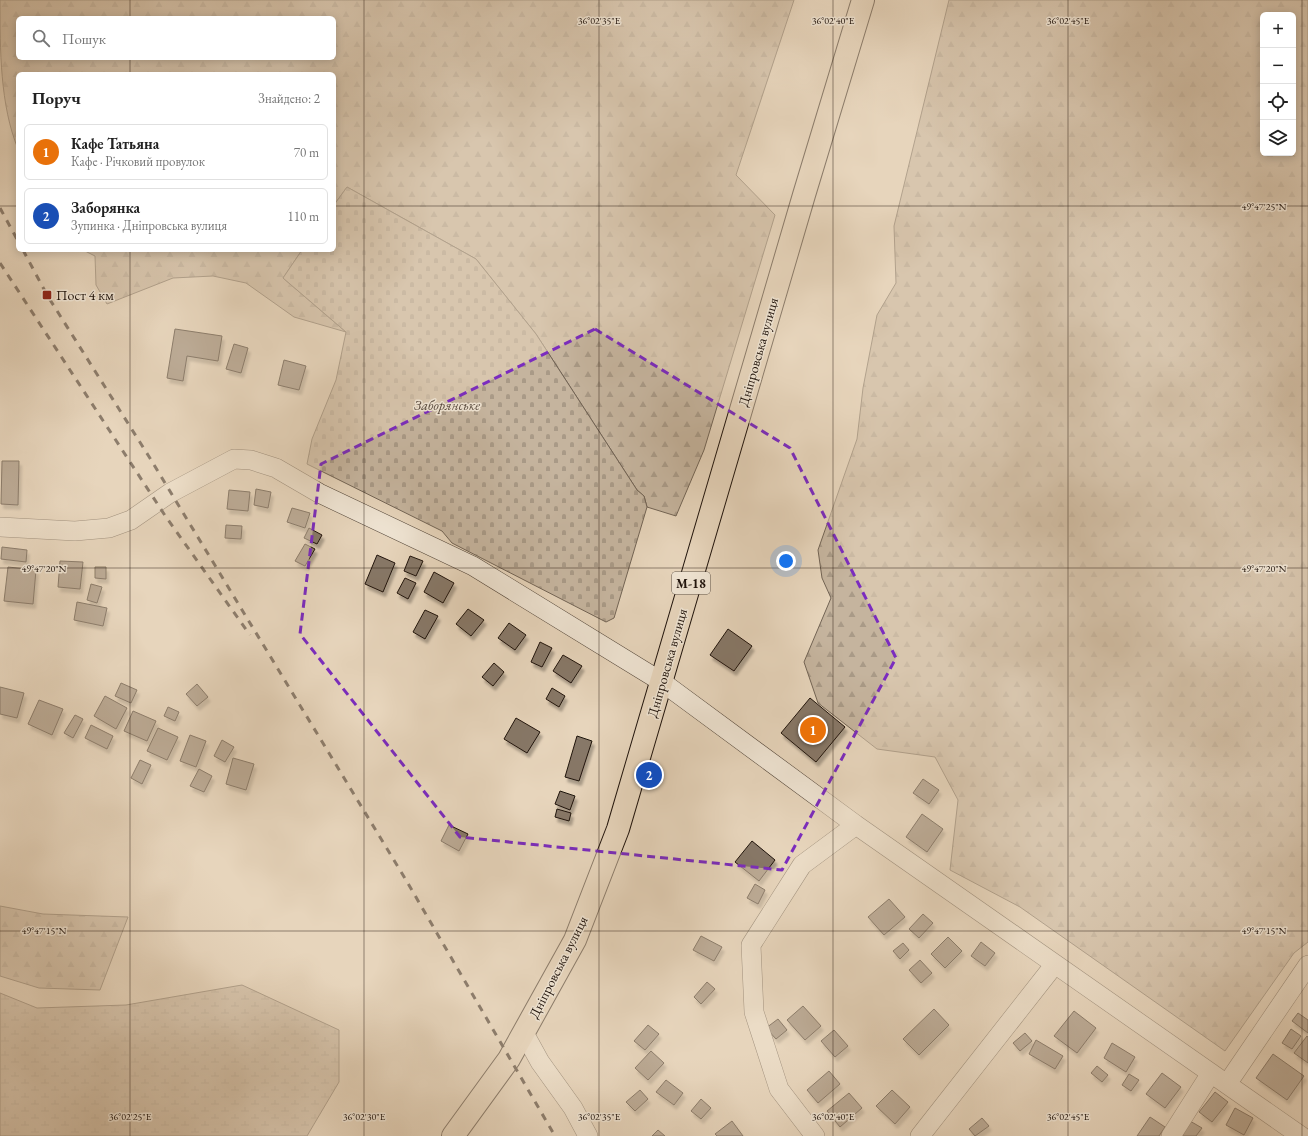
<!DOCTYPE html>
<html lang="uk">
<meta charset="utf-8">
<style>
:root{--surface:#fff;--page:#f6f6f6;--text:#222;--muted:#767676;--line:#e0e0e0;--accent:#0b8043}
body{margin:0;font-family:"EB Garamond",serif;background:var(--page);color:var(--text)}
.controls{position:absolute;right:12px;top:12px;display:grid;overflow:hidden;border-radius:6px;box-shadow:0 2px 10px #0003}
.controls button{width:36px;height:36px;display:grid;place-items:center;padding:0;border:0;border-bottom:1px solid var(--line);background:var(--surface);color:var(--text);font:20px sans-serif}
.you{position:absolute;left:786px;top:561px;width:14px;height:14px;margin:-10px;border:3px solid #fff;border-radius:50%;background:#1a73e8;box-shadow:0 0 0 6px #1a73e833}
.badge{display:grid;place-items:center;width:26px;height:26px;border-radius:50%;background:var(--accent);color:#fff;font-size:13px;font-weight:700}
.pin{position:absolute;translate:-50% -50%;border:2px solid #fff;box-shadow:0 1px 4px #0006}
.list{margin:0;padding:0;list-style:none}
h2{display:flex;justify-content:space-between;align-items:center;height:52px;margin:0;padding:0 16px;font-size:17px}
h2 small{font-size:13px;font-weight:400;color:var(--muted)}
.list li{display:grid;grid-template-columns:26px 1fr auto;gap:12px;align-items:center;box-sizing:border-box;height:56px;margin:0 8px 8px;padding:0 8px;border:1px solid var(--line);border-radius:6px}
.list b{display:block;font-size:15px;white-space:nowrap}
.list p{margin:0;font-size:13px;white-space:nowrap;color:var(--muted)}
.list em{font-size:13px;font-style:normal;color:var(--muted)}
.icon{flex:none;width:22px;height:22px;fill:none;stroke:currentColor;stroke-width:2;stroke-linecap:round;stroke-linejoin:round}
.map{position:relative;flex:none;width:1308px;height:1136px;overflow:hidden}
.search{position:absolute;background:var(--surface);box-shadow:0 2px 10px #0003;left:16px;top:16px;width:320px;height:44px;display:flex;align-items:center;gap:10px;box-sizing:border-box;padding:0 14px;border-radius:6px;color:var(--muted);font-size:15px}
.panel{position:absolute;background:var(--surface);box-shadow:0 2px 10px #0003;left:16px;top:72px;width:320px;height:180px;border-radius:6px}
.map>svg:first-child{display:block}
.forest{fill:url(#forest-firs);stroke:#726455;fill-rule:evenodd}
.wetland{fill:url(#wetland-marsh);stroke:#726455}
.cemetery{fill:url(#cemetery-stones);stroke:#726455}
.building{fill:#877868;stroke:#1f130c;filter:url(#shadow)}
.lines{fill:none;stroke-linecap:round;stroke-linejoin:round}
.minor-casing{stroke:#514438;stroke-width:20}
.trunk-casing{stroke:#1f130c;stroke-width:24}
.minor{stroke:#efe4d3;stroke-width:19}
.trunk{stroke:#e7d5bc;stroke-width:22}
.rail{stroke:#1f130c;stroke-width:3;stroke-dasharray:7 7;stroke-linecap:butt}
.marked{fill:none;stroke:#7b2cbf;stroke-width:3;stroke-dasharray:8 5;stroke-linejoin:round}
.ticks{fill:none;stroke:#1f130c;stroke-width:1;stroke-opacity:0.45}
.poi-dot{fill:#8f2418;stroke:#efe4d3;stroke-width:1.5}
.labels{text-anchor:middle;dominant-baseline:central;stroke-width:3;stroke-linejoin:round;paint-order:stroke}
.shield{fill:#efe4d3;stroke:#5d5248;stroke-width:1}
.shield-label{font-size:13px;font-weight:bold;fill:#1f130c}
.poi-label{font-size:14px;fill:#1f130c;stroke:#efe4d3;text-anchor:start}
.street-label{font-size:14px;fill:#1f130c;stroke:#efe4d3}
.park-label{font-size:14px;font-style:italic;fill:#594b3f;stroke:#efe4d3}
.ticks-label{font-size:10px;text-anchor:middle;fill:#1f130c;stroke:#efe4d3;stroke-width:3;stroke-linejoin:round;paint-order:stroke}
</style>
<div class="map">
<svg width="1308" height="1136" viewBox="0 0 1308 1136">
<defs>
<pattern id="forest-firs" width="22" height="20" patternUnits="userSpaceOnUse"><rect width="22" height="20" fill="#c5b49e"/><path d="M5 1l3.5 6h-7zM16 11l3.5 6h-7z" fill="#a99a87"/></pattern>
<pattern id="wetland-marsh" width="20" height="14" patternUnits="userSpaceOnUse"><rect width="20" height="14" fill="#c5b49e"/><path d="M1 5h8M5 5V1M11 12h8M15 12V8" fill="none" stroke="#a99a87"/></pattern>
<pattern id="cemetery-stones" width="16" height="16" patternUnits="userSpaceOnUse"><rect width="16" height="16" fill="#c5b49e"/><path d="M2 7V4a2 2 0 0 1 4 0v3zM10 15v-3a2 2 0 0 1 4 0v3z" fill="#a99a87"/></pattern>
<filter id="shadow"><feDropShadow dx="2.5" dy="4.5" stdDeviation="1" flood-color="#0004"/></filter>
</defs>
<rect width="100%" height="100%" fill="#e7d5bc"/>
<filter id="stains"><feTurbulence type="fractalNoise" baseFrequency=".005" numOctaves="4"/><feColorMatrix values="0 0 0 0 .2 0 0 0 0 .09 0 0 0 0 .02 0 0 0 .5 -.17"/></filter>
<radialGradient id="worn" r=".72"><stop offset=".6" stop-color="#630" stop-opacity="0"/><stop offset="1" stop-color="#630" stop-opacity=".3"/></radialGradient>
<path class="forest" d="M 0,0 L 794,0 L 736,175 L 775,215 L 704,450 L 676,516 L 647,507 L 644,496 L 637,490 L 536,334 L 476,259 L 347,187 L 334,205 L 334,74 L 18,74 L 18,149 C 0,105 0,50 0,0 ZM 18,18 L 334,18 L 334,58 L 18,58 Z
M 949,0 L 1308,0 L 1308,942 L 1294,953 L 1225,1051 L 1020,907 L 950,870 L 958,800 L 935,757 L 877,749 L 818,703 L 804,662 L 831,598 L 822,578 L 818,550 L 857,439 L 863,388 L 877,315 L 896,283 L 894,226 ZM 1263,15 L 1293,15 L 1293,153 L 1263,153 Z
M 83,250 L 302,250 L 283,278 L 346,332 L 294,317 L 246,283 L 213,276 L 173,278 L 107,304 L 96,285 L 95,256 Z
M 0,906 L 43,914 L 128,917 L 100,990 L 39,988 L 0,976 Z"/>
<path class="wetland" d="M 242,985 L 339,1030 L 339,1082 L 307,1136 L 0,1136 L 0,993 L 37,1008 L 126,1005 Z"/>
<path class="cemetery" d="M 347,187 L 476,259 L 536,334 L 637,490 L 644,496 L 647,507 L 614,618 L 606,622 L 452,543 L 442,531 L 307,464 L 312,439 L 336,380 L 346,332 L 283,278 L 302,250 L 334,250 L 334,205 Z"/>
<path class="building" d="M 175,329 L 222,336 L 218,361 L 187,356 L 183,381 L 167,378 Z
M 234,344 L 248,348 L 241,373 L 226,369 Z
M 284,360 L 306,366 L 299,390 L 278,385 Z
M 2,461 L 19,461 L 18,505 L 1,504 Z
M 256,489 L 271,492 L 268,508 L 254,505 Z
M 229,490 L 250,492 L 248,511 L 227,509 Z
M 292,508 L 310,513 L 305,528 L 287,522 Z
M 226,525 L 242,526 L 241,539 L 225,538 Z
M 309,528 L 322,535 L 317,544 L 304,538 Z
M 305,544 L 315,549 L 305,566 L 295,561 Z
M 2,547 L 27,550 L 26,562 L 1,559 Z
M 377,555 L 395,563 L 383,592 L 365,584 Z
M 410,556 L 423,561 L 416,576 L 404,571 Z
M 60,561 L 83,562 L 80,589 L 58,587 Z
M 8,567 L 36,570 L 33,604 L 4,601 Z
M 95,567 L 106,567 L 106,579 L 95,578 Z
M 434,572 L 454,583 L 443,603 L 424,592 Z
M 405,578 L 416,583 L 408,599 L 397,593 Z
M 91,584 L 102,587 L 97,603 L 87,600 Z
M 77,602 L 107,608 L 103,626 L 74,620 Z
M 468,609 L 484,620 L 471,636 L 456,624 Z
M 425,610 L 438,616 L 425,639 L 413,632 Z
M 509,623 L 526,635 L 515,650 L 498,638 Z
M 728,629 L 752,646 L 734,671 L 710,655 Z
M 540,642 L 552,648 L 542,667 L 531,662 Z
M 563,655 L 582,666 L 571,683 L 553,671 Z
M 494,663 L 504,672 L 493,686 L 482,677 Z
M 121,683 L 137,690 L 131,703 L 115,696 Z
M 197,684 L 208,697 L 197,706 L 186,694 Z
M 0,687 L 24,693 L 17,718 L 0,714 Z
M 552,688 L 565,696 L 559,707 L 546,699 Z
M 105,696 L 127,708 L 116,729 L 94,716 Z
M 810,698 L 845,727 L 816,762 L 781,733 Z
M 39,700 L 63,709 L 52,735 L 28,724 Z
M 168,707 L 179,712 L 175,721 L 164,716 Z
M 133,711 L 156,721 L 147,741 L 124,731 Z
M 75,715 L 83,719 L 73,738 L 64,733 Z
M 516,718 L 540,732 L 527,753 L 504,739 Z
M 91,725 L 113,736 L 107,749 L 85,738 Z
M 158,728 L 178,737 L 167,760 L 147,751 Z
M 190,735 L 206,741 L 196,767 L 180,761 Z
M 577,736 L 592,741 L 579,781 L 565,777 Z
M 222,740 L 234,747 L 225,762 L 214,756 Z
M 233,758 L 254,764 L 246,790 L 226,784 Z
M 140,760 L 151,765 L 142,784 L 131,778 Z
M 199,769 L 212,776 L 204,792 L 190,786 Z
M 923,779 L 939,790 L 929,804 L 913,793 Z
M 560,791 L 575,796 L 570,810 L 555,804 Z
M 557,809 L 571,813 L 569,821 L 555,817 Z
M 922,814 L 943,829 L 927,852 L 906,837 Z
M 449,825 L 468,834 L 459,851 L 441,841 Z
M 752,841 L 775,860 L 759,881 L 735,862 Z
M 755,884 L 765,890 L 758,904 L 747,898 Z
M 889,899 L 905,917 L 884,935 L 868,917 Z
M 923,914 L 933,923 L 919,938 L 909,929 Z
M 701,936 L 722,947 L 714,961 L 693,950 Z
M 948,937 L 962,951 L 945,968 L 931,954 Z
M 981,942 L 995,953 L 985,966 L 971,956 Z
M 903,943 L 909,950 L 900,959 L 893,951 Z
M 920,960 L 932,973 L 921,983 L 909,970 Z
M 707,982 L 715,989 L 701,1004 L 694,997 Z
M 803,1006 L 821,1026 L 805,1040 L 787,1020 Z
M 934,1009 L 949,1025 L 919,1055 L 903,1039 Z
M 1074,1011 L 1096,1028 L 1077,1053 L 1054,1036 Z
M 1298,1013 L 1308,1020 L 1308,1033 L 1292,1021 Z
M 778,1019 L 787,1030 L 776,1039 L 766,1028 Z
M 648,1025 L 659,1034 L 645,1050 L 634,1041 Z
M 1291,1029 L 1301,1036 L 1292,1049 L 1282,1043 Z
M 834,1030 L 848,1046 L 835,1057 L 821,1041 Z
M 1025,1033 L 1032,1041 L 1020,1051 L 1013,1043 Z
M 1307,1036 L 1308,1037 L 1308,1063 L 1294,1053 Z
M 1036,1040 L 1063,1056 L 1055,1069 L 1029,1054 Z
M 1112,1043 L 1135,1057 L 1126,1072 L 1104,1058 Z
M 651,1051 L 664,1063 L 648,1080 L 635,1068 Z
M 1273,1054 L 1304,1076 L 1287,1100 L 1256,1078 Z
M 1097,1066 L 1108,1075 L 1102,1082 L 1091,1073 Z
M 829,1071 L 840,1084 L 818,1103 L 807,1090 Z
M 1162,1073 L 1181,1087 L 1165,1108 L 1146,1094 Z
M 1129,1074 L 1139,1080 L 1131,1091 L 1122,1085 Z
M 666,1080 L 683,1093 L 674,1105 L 656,1092 Z
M 640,1090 L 648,1099 L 635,1111 L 626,1102 Z
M 892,1090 L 910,1107 L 895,1124 L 876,1106 Z
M 1215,1092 L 1228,1102 L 1212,1122 L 1199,1112 Z
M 849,1093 L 862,1108 L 840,1127 L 827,1111 Z
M 701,1099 L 711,1108 L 701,1119 L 691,1111 Z
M 1235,1108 L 1253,1118 L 1244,1135 L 1226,1125 Z
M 1150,1117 L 1165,1127 L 1159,1136 L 1137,1136 Z
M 982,1118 L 989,1126 L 975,1136 L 969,1129 Z
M 732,1121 L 743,1136 L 717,1136 L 715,1134 Z
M 1190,1121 L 1202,1128 L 1196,1136 L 1182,1136 Z
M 658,1130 L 665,1136 L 652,1136 Z"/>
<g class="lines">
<defs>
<path id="minor" d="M 0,527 L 75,531 L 109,528 L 131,520 L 170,493 L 234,459 L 251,460 L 276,468 L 319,493 L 473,566 L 662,682 L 856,825 L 1301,1136
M 524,1033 L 540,1062 L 573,1108 L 588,1136
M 1227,1084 L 1308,965
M 815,1136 L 779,1089 L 754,1012 L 751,945 L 802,865 L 856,825
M 920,1136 L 1055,964
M 1171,1136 L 1211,1073"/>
<path id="trunk" d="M 453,1136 L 509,1059 L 575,940 L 618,829 L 804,195 L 863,0"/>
</defs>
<use href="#minor" class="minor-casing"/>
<use href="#trunk" class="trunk-casing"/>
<use href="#minor" class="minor"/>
<use href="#trunk" class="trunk"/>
<path class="rail" d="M 0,208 L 18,241
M 23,250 L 47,295 L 148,455 L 406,880 L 555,1136
M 0,263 L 166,517 L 250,635"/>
</g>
<path d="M0 0H1308V1136H0ZM 595,329 L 790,448 L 896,658 L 782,870 L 460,837 L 300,634 L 321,464 Z" fill="#e7d5bc" fill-opacity=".55" fill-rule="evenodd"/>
<path class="marked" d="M 595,329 L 790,448 L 896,658 L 782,870 L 460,837 L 300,634 L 321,464 Z"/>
<path class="ticks" d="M 130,0 L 130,18M 364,0 L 364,1136M 599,0 L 599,1136M 833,0 L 833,1136M 1068,0 L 1068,1136M 1302,0 L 1302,1136M 130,58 L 130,74M 0,206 L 18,206M 334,206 L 1308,206M 130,250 L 130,1136M 0,568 L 1308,568M 0,931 L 1308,931"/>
<rect class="poi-dot" x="42" y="290" width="10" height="10" rx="2"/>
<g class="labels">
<rect class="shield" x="672" y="572" width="38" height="22" rx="3"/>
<g class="shield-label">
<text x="691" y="583">М-18</text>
</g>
<g class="poi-label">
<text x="56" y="295">Пост 4 км</text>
</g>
<g class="street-label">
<text transform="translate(758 352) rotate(-74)">Дніпровська вулиця</text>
<text transform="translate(667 663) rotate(-74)">Дніпровська вулиця</text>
<text transform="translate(558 967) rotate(-63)">Дніпровська вулиця</text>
</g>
<g class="park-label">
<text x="447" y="405">Заборянське</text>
</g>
</g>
<g class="ticks-label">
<text x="599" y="24">36°02'35"E</text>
<text x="833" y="24">36°02'40"E</text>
<text x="1068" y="24">36°02'45"E</text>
<text x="1264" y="210">49°47'25"N</text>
<text x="44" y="572">49°47'20"N</text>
<text x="1264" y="572">49°47'20"N</text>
<text x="44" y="934">49°47'15"N</text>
<text x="1264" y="934">49°47'15"N</text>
<text x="130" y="1120">36°02'25"E</text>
<text x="364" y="1120">36°02'30"E</text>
<text x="599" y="1120">36°02'35"E</text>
<text x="833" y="1120">36°02'40"E</text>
<text x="1068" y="1120">36°02'45"E</text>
</g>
<rect width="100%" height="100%" filter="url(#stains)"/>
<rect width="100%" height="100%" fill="url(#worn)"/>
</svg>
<div class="controls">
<button>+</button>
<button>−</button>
<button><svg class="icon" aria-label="locate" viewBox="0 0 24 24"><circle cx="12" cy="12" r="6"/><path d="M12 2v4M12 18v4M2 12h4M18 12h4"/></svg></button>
<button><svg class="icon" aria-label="layers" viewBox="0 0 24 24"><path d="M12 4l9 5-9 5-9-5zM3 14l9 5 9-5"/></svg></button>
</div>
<div class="you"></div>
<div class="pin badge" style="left:813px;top:730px;background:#e8710a">1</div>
<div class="pin badge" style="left:649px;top:775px;background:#1a4fb4">2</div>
<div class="search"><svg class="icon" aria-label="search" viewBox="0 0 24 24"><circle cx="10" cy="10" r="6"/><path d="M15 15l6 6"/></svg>Пошук</div>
<section class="panel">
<h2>Поруч<small>Знайдено: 2</small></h2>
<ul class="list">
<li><span class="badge" style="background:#e8710a">1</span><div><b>Кафе Татьяна</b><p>Кафе · Річковий провулок</p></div><em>70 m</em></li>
<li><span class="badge" style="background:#1a4fb4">2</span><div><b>Заборянка</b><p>Зупинка · Дніпровська вулиця</p></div><em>110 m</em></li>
</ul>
</section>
</div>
